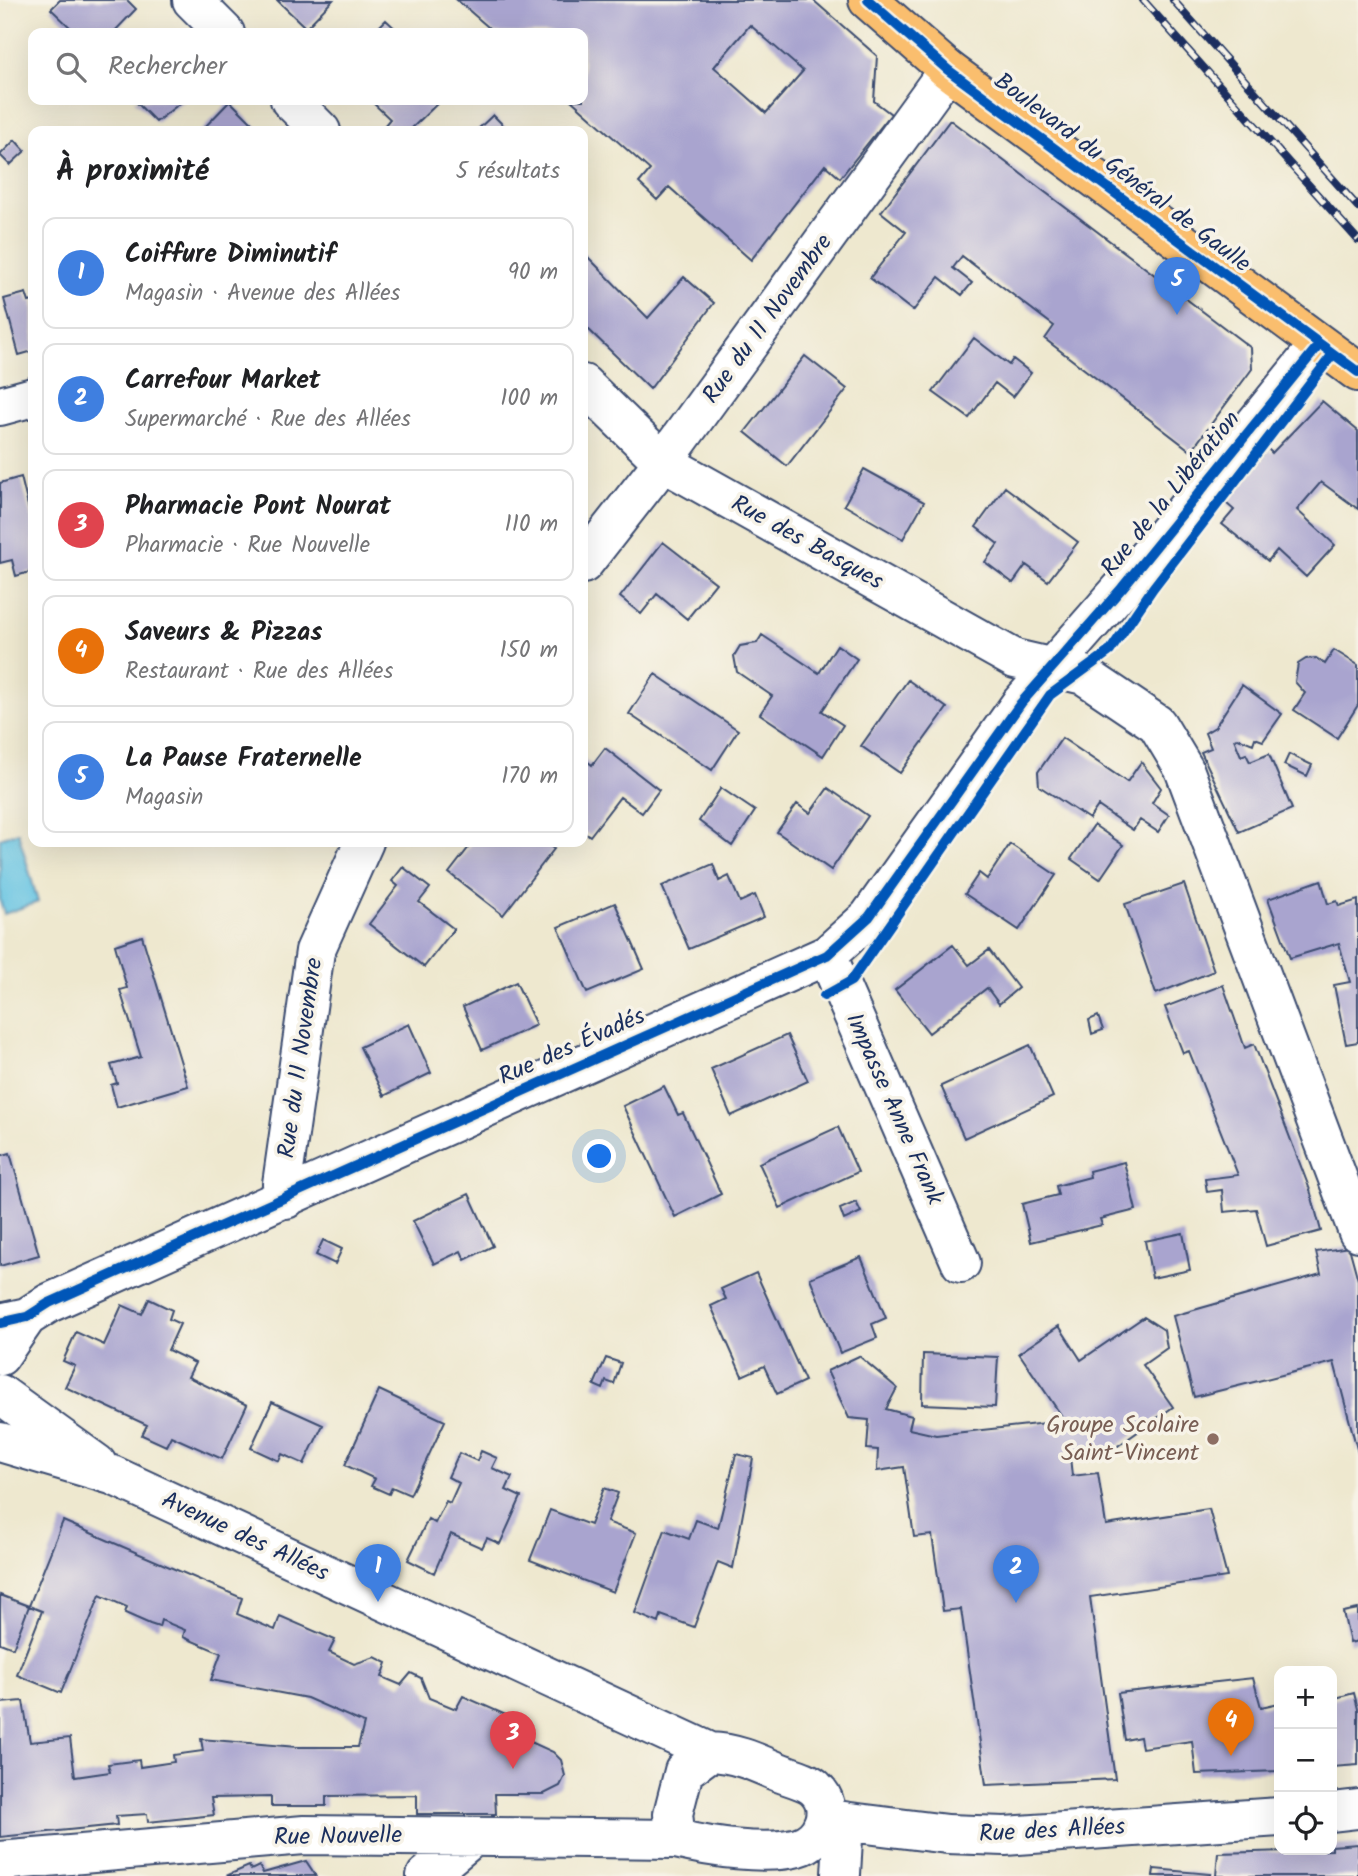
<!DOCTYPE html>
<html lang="fr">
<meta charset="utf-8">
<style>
:root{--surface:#fff;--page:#f6f6f6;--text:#202124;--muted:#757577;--line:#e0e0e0;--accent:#db2777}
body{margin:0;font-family:Kalam,sans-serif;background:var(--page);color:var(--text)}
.controls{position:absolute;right:21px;bottom:21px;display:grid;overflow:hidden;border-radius:14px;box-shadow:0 7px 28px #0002}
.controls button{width:63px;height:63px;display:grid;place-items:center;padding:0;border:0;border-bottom:2px solid var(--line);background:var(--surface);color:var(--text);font:35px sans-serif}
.you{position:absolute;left:600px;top:1157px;width:24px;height:24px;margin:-18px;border:5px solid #fff;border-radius:50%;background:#1a73e8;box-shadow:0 0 0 10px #1a73e833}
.badge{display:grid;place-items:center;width:46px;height:46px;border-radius:50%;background:var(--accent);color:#fff;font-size:23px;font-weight:700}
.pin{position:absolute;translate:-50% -58px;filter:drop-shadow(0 2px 4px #0008)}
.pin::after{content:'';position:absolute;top:37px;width:24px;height:21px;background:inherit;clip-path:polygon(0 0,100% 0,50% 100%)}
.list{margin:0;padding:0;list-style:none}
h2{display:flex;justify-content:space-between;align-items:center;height:91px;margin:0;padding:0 28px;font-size:30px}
h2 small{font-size:23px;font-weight:400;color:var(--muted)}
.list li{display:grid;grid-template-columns:46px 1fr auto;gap:21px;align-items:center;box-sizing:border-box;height:112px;margin:0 14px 14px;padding:0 14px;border:2px solid var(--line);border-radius:14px}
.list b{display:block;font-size:26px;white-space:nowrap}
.list p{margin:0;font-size:23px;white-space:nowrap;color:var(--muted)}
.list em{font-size:23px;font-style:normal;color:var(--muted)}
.icon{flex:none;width:38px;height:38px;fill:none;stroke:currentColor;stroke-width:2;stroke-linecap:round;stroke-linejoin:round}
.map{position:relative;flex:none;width:1358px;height:1876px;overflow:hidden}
.search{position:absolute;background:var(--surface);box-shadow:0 7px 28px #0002;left:28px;top:28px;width:560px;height:77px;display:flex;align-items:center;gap:18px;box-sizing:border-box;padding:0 24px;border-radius:14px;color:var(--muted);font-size:26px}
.panel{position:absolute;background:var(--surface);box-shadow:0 7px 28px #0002;left:28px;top:126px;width:560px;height:721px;border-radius:14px}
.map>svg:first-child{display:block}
.water{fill:#64c3e2;stroke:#4079a0;stroke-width:2}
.building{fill:#a9a4cf;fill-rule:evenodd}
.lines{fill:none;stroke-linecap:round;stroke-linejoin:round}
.minor-casing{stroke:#3b4b6f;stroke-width:42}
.major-casing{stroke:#3b4b6f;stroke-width:42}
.minor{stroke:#fff;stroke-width:38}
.major{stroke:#fabe6e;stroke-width:38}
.rail-casing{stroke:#1b2f5e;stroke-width:8}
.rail{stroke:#f7f3e8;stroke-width:5;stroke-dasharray:16;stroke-linecap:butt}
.cycleway-casing{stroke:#f7f3e8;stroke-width:15}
.cycleway{stroke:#0057b8;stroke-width:10}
.education-dot{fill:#8d6e63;stroke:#f7f3e8;stroke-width:2.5}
.labels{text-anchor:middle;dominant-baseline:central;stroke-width:7;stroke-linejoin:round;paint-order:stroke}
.street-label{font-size:24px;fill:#1b2f5e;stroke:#f7f3e8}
.education-label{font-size:24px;fill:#785e54;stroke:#f7f3e8;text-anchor:end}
</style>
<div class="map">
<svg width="1358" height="1876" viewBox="0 0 1358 1876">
<rect width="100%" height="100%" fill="#f7f3e8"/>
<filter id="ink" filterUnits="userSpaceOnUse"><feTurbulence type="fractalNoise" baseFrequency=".0143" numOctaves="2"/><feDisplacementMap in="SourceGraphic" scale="14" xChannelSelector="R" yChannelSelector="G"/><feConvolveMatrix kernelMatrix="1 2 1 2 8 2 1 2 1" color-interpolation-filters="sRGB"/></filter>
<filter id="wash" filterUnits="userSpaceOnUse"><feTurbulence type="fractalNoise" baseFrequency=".00686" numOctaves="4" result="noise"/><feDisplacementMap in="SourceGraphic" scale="28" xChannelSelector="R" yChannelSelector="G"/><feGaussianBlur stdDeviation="1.57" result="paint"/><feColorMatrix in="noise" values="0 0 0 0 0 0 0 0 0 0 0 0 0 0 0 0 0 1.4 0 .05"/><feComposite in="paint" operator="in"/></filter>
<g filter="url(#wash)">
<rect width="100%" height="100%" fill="#eee8cf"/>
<path class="water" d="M 18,832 L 38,902 L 4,914 L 0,900 L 0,838 Z"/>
<g id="blocks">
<path class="building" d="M 60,0 L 127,0 L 136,9 L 113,33 L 76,33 L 51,9 Z
M 277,0 L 333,0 L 306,28 Z
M 457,0 L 813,0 L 877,56 L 874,101 L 891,114 L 840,178 L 825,165 L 751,260 L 669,187 L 657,200 L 639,183 L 650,170 L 571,100 L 583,100 L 583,33 L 495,33 ZM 750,25 L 803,71 L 766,113 L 714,67 Z
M 386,20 L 400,33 L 373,33 Z
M 134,100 L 184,100 L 156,122 Z
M 370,100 L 441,100 L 409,131 L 389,131 L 384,126 L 390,119 Z
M 230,101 L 260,131 L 201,131 Z
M 493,115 L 509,131 L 476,131 Z
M 950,120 L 1251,348 L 1252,369 L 1191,451 L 1045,339 L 1054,326 L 962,256 L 953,268 L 972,283 L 962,295 L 939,277 L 913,311 L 870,278 L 906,232 L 881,212 Z
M 15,140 L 25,151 L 10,165 L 0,155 Z
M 583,252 L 648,318 L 684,277 L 714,303 L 650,389 L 583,324 Z
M 26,293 L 29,302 L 33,301 L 33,351 L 19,355 L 4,299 Z
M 974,338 L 1009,365 L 1013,359 L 1031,373 L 1013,397 L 995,383 L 969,418 L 933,392 Z
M 805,356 L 847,389 L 787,466 L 745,432 Z
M 1322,401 L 1358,431 L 1358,509 L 1321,482 L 1297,510 L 1335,545 L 1306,577 L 1277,550 L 1268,561 L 1222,524 L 1234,510 L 1226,503 L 1268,449 L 1272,453 Z
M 864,469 L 924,502 L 903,539 L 844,505 Z
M 21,477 L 33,526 L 33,571 L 16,576 L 12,560 L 0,563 L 0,483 Z
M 1005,487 L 1078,542 L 1048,581 L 1026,565 L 1013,583 L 985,562 L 998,544 L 976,527 Z
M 663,542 L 716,583 L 687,619 L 657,594 L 641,614 L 620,597 Z
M 762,635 L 819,673 L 837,645 L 857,659 L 822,711 L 843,725 L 823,756 L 760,714 L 772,696 L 737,672 L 734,656 L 740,646 L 757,643 Z
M 1334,650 L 1358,665 L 1358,705 L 1337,738 L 1294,710 L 1305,693 L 1295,682 L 1298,664 L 1306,659 L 1316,658 L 1325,664 Z
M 655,674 L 738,730 L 712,770 L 629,714 Z
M 908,680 L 947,708 L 900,773 L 861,746 Z
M 1242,685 L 1282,714 L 1263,741 L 1255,738 L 1253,744 L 1238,738 L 1234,739 L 1241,756 L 1246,754 L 1250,762 L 1269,754 L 1292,809 L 1239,832 L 1201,752 L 1211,748 L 1205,733 L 1215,727 Z
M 1062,738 L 1127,782 L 1141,762 L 1161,788 L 1152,803 L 1169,815 L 1158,832 L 1140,820 L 1133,830 L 1098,806 L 1089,819 L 1039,786 L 1038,772 Z
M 605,748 L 659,790 L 642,813 L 620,797 L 590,836 L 583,831 L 583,758 L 592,765 Z
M 1289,754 L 1312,765 L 1307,776 L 1284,765 Z
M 721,788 L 755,811 L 732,846 L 699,821 Z
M 828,788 L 868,816 L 831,870 L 777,832 L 797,804 L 810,813 Z
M 1094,825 L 1123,845 L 1100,879 L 1071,859 Z
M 473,842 L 544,842 L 554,849 L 503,915 L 449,873 Z
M 1010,844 L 1056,875 L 1019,930 L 965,894 L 979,873 L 987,879 Z
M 713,864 L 719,881 L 729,876 L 740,902 L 755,895 L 764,917 L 689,949 L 662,886 Z
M 403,867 L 430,888 L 419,902 L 454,929 L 424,967 L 369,924 L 398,886 L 392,881 Z
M 1321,880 L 1328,904 L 1337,901 L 1339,906 L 1358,900 L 1358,1042 L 1346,1044 L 1334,985 L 1350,982 L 1339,943 L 1290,958 L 1268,899 Z
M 1184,884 L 1214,971 L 1156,994 L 1125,904 Z
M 615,903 L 644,969 L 587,993 L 558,927 Z
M 142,936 L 188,1086 L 117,1107 L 111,1085 L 117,1083 L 111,1065 L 141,1057 L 120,990 L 127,988 L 115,945 Z
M 953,945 L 969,965 L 989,950 L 1018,988 L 999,1004 L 987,988 L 929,1033 L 895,990 Z
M 516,982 L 536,1025 L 482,1050 L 463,1007 Z
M 1223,985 L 1245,1048 L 1254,1044 L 1310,1190 L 1321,1231 L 1266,1246 L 1256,1209 L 1224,1212 L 1222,1190 L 1207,1192 L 1205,1179 L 1238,1175 L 1189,1051 L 1183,1053 L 1165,1007 Z
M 1098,1016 L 1103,1030 L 1092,1034 L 1089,1020 Z
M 409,1024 L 431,1073 L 384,1096 L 360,1047 Z
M 787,1035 L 808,1081 L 731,1116 L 711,1069 Z
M 1030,1045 L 1053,1097 L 964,1138 L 941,1086 Z
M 664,1086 L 678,1115 L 683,1113 L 721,1194 L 675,1217 L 623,1106 Z
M 838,1127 L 858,1172 L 780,1208 L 759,1163 Z
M 10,1153 L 39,1255 L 0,1266 L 0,1156 Z
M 1124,1162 L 1136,1210 L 1100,1219 L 1102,1225 L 1031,1242 L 1022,1204 L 1058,1195 L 1056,1186 L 1090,1177 L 1089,1171 Z
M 469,1194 L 493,1246 L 465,1260 L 461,1251 L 434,1264 L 413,1221 Z
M 856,1202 L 861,1212 L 844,1220 L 840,1209 Z
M 1183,1233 L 1190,1270 L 1152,1278 L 1145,1241 Z
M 323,1240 L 342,1249 L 335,1264 L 316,1255 Z
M 1349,1247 L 1358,1280 L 1358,1453 L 1334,1362 L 1194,1397 L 1173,1316 L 1321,1274 L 1316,1252 Z
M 861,1257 L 886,1318 L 872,1324 L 877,1338 L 840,1353 L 810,1278 Z
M 756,1273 L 805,1381 L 777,1394 L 764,1366 L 742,1376 L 711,1306 L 726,1299 L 721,1289 Z
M 149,1299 L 172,1310 L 169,1319 L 180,1324 L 168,1350 L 195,1363 L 188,1377 L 247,1405 L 222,1459 L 171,1436 L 166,1446 L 142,1435 L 147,1425 L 65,1387 L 75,1366 L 63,1361 L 76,1332 L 104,1345 L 122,1305 L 142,1314 Z
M 1144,1317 L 1164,1330 L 1167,1348 L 1143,1365 L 1173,1407 L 1112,1450 L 1070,1457 L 1072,1476 L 1098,1473 L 1106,1525 L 1209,1509 L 1227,1577 L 1090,1597 L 1115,1779 L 986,1785 L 961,1609 L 943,1611 L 932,1535 L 914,1537 L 904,1467 L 877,1471 L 878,1450 L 867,1449 L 869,1420 L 849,1418 L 827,1371 L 859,1356 L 897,1388 L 886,1409 L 912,1416 L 909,1429 L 936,1435 L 1065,1421 L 1019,1353 L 1059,1326 L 1081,1360 Z
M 923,1354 L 998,1357 L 995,1407 L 922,1404 Z
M 606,1358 L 621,1363 L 614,1384 L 606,1381 L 603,1389 L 594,1385 Z
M 379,1390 L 445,1421 L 410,1495 L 392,1487 L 389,1494 L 371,1486 L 375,1479 L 345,1465 Z
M 272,1402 L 323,1425 L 304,1464 L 282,1454 L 279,1461 L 251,1448 Z
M 481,1451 L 497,1458 L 492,1468 L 512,1477 L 506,1490 L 521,1497 L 500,1544 L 487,1538 L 482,1548 L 451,1534 L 434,1573 L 408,1560 L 428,1519 L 435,1523 L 446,1501 L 450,1503 L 459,1483 L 448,1477 L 459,1453 L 477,1461 Z
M 736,1454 L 753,1458 L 733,1568 L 718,1562 L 694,1627 L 661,1615 L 659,1623 L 635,1613 L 665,1530 L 689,1539 L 696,1520 L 718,1528 Z
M 604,1488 L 618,1493 L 607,1522 L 636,1533 L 613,1592 L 530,1560 L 550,1510 L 590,1525 Z
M 63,1521 L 242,1598 L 237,1614 L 275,1630 L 280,1616 L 335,1640 L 329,1652 L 354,1664 L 375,1657 L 387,1663 L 382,1677 L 401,1685 L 411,1673 L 421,1678 L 429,1698 L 456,1709 L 463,1696 L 515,1719 L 509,1732 L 553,1752 L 561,1760 L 565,1776 L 560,1786 L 544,1794 L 495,1794 L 496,1814 L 417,1814 L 417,1795 L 326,1796 L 326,1806 L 271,1806 L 271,1797 L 211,1798 L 214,1815 L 148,1822 L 147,1814 L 116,1816 L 117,1825 L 0,1837 L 0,1703 L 23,1701 L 30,1742 L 70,1738 L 75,1777 L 110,1772 L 108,1764 L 139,1760 L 140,1767 L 174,1762 L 173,1755 L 203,1751 L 201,1739 L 297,1747 L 358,1747 L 364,1723 L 307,1698 L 211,1680 L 221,1653 L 183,1637 L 185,1630 L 161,1620 L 159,1627 L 150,1624 L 125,1613 L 127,1607 L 100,1595 L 61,1693 L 17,1675 L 42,1611 L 29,1606 Z
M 0,1595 L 29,1606 L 13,1648 L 0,1643 Z
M 1358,1609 L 1358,1641 L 1350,1643 L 1343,1612 Z
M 1253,1678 L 1261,1707 L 1279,1703 L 1279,1771 L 1196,1774 L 1192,1741 L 1142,1748 L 1140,1737 L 1125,1740 L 1118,1693 Z
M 1354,1693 L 1358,1709 L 1358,1765 L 1332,1767 L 1332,1699 Z
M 1358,1844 L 1358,1876 L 1216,1876 L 1218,1853 L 1332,1850 L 1332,1846 Z
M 306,1861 L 316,1876 L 226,1876 L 249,1866 L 251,1870 L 259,1866 L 263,1873 Z
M 1154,1869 L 1211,1874 L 1210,1876 L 1153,1876 Z"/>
</g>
</g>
<g filter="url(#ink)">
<use href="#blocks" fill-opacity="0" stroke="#3b4b6f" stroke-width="2"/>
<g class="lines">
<defs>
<path id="minor" d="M 192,0 L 225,33
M 290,100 L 321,131
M 583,384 L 663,462 L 1015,659 L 1084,675 L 1157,724 L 1184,769 L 1358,1232
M 0,406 L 33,397
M 583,564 L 663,462 L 948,70
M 827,955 L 961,1263
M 286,1199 L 282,1184 L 315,951 L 364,842
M 0,1323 L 27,1317 L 49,1303 L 827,955 L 869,917 L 1021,703 L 1122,588 L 1319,345
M 0,1356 L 27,1317
M 0,1394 L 97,1464
M 0,1442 L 112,1475 L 710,1752
M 710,1752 C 735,1753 753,1761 776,1771 C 787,1776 807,1780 815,1788 C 836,1807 823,1840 798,1847 C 765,1856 709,1847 676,1839 L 673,1814 L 684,1771 Z
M 1332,1812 L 1358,1809
M 826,1819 L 947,1834 L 1005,1836 L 1279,1817
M 0,1861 L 304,1835 L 676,1839
M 841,1874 L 844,1821
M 426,1876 L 473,1837"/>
<path id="major" d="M 868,0 L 948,70 L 1358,372"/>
</defs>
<use href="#minor" class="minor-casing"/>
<use href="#major" class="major-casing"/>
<use href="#minor" class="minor"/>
<use href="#major" class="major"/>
<defs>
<path id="rail" d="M 1143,0 L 1358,240
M 1173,0 L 1358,207"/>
</defs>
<use href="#rail" class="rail-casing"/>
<use href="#rail" class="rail"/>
<defs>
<path id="cycleway" d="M 868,0 L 948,70 L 1358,372
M 824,996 L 851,981 L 1050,695 L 1110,651 L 1153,588 L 1333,354
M 0,1323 L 27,1317 L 49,1303 L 827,955 L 869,917 L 1021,703 L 1122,588 L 1319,345"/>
</defs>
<use href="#cycleway" class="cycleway-casing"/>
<use href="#cycleway" class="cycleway"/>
</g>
</g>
<circle class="education-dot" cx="1213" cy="1439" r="7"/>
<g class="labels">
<g class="street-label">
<text transform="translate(1122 173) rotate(37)">Boulevard du Général de Gaulle</text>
<text transform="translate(768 319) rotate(-54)">Rue du 11 Novembre</text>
<text transform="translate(1171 494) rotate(-51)">Rue de la Libération</text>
<text transform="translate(807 543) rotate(29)">Rue des Basques</text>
<text transform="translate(572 1047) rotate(-24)">Rue des Évadés</text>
<text transform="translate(301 1058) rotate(-82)">Rue du 11 Novembre</text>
<text transform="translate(894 1109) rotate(66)">Impasse Anne Frank</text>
<text transform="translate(245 1537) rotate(25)">Avenue des Allées</text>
<text transform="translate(1052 1831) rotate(-3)">Rue des Allées</text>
<text transform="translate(338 1837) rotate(-1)">Rue Nouvelle</text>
</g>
<g class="education-label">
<text x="1199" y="1425">Groupe Scolaire<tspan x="1199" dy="28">Saint-Vincent</tspan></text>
</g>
</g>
</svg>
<div class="controls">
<button>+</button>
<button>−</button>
<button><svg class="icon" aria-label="locate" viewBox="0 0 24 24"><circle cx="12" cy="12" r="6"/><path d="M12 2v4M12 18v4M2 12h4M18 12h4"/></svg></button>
</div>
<div class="you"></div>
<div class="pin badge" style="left:378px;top:1602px;background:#3f7fe0">1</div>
<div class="pin badge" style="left:1016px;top:1603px;background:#3f7fe0">2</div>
<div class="pin badge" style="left:513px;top:1769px;background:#e0444e">3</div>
<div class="pin badge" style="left:1231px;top:1756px;background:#e8710a">4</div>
<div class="pin badge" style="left:1177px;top:315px;background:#3f7fe0">5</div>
<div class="search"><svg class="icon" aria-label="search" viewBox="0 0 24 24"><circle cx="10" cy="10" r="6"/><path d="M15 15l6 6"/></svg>Rechercher</div>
<section class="panel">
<h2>À proximité<small>5 résultats</small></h2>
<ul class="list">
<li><span class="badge" style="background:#3f7fe0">1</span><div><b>Coiffure Diminutif</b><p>Magasin · Avenue des Allées</p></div><em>90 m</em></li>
<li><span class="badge" style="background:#3f7fe0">2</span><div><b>Carrefour Market</b><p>Supermarché · Rue des Allées</p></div><em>100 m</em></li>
<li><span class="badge" style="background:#e0444e">3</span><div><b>Pharmacie Pont Nourat</b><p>Pharmacie · Rue Nouvelle</p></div><em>110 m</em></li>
<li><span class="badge" style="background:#e8710a">4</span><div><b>Saveurs &amp; Pizzas</b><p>Restaurant · Rue des Allées</p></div><em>150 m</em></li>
<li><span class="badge" style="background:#3f7fe0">5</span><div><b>La Pause Fraternelle</b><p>Magasin</p></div><em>170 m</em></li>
</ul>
</section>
</div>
